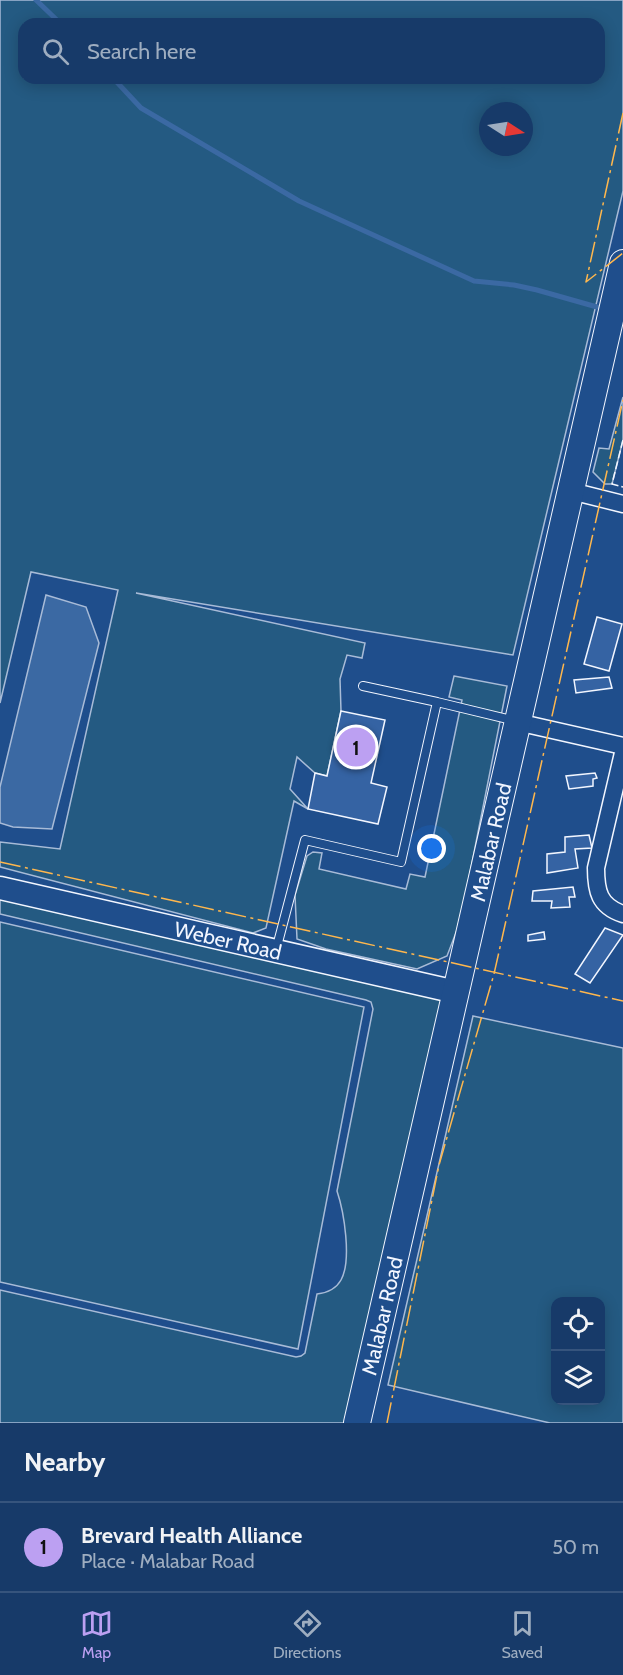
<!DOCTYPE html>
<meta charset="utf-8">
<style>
:root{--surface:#173a69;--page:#20416f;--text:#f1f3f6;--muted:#9eadc0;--line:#36547d;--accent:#bca0f2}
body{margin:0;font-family:Cabin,sans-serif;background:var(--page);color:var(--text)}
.controls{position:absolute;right:18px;bottom:18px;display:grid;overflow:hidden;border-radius:12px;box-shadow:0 3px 15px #0003}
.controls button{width:54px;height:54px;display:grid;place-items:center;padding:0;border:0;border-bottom:2px solid var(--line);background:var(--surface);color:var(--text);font:30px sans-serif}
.compass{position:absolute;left:479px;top:102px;width:54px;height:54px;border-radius:50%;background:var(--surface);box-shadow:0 3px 15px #0003;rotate:102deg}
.you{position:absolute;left:432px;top:849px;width:21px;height:21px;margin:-15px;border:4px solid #fff;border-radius:50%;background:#1a73e8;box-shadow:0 0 0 9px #1a73e833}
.badge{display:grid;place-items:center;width:39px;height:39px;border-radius:50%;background:var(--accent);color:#111;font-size:20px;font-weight:700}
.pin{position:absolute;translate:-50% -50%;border:3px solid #fff;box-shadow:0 2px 6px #0006}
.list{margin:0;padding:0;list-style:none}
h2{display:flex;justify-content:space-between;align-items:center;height:78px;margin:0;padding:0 24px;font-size:26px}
h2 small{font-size:20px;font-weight:400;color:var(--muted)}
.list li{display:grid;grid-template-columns:39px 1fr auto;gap:18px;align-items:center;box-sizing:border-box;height:90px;padding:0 24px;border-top:2px solid var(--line)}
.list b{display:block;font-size:22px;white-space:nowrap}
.list p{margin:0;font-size:20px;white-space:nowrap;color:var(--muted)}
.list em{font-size:20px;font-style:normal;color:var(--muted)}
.icon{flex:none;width:33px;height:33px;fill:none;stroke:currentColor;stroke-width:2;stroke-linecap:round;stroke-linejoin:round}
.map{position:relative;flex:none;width:623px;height:1423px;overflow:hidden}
.search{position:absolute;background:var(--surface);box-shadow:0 3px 15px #0003;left:18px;right:18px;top:18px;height:66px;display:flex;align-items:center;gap:15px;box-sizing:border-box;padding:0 21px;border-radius:18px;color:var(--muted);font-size:22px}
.sheet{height:168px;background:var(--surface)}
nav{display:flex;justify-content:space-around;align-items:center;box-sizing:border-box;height:84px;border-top:2px solid var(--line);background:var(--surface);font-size:16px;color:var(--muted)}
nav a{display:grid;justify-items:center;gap:3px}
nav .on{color:var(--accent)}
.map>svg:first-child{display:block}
.green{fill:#245a82;stroke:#a8bbd7;stroke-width:1.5;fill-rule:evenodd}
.water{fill:#3b69a3;stroke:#a8bbd7;stroke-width:1.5}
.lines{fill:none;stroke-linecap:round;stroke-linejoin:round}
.stream{stroke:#3b69a3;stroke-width:5}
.building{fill:#3563a3;stroke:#f2f6ff;stroke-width:1.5}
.lane-casing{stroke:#f2f6ff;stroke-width:10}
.street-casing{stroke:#f2f6ff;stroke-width:19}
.secondary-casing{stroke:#f2f6ff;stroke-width:25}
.primary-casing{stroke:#f2f6ff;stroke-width:28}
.lane{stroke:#1f4e8c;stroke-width:8}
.street{stroke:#1f4e8c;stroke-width:16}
.secondary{stroke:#1f4e8c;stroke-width:22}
.primary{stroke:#1f4e8c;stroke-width:26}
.fence{stroke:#f2f6ff;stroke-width:1.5;stroke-dasharray:8 3;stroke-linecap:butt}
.power{stroke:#ffb74d;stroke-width:1.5;stroke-dasharray:21 4.5 3 4.5;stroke-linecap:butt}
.labels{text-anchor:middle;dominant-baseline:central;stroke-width:4.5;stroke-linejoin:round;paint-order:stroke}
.street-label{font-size:21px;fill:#f2f6ff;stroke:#1f4e8c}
</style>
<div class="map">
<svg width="623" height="1423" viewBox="0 0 623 1423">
<rect width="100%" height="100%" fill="#1f4e8c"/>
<path class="green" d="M 0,0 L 623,0 L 623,191 L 513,655 L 136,593 L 365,643 L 362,658 L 347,655 L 340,679 L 341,711 L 327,776 L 315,773 L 297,757 L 290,789 L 308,809 L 294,801 L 266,928 L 253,933 L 0,867 L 0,842 L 60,849 L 118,590 L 31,572 L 0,703 ZM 24,24 L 599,24 L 599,78 L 24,78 ZM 488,111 L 524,111 L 524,147 L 488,147 Z
M 623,397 L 623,440 L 612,484 L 605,484 L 593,472 L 599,448 L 609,449 Z
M 454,676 L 507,686 L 466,893 L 457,930 L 447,956 L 417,969 L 326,949 L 297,939 L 295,895 L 307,856 L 313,852 L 322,853 L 319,869 L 406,889 L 410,874 L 425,877 L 462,700 L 449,697 Z
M 0,897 L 444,998 L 346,1423 L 0,1423 L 0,1290 L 296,1357 L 301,1356 L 305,1353 L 317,1294 C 326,1293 336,1289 341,1280 C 352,1260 344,1212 337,1191 L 373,1009 L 371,1002 L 366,1000 L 0,914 Z
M 0,922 L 364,1007 L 298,1349 L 0,1282 Z
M 473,1016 L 623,1048 L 623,1423 L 550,1423 L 388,1385 ZM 556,1302 L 600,1302 L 600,1400 L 556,1400 Z"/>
<path class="water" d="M 46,595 L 86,607 L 99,643 L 52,829 L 13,827 L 0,823 L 0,787 Z"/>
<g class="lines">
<path class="stream" d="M 36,0 L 61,24
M 113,78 L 141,108 L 299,201 L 474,281 L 514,285 L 537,290 L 597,307"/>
</g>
<path class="building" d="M 597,617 L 622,624 L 609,671 L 584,664 Z
M 609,677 L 612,688 L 576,693 L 574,680 Z
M 341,711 L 385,720 L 371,783 L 387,787 L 378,824 L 308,809 L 315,773 L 327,776 Z
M 595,773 L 597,778 L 593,779 L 593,786 L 569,789 L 566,776 Z
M 589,835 L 592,848 L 575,849 L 578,868 L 547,873 L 547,854 L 565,852 L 565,837 Z
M 573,887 L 575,897 L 569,897 L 570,907 L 551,908 L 552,901 L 532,901 L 533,891 Z
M 605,928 L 623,935 L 590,983 L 575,974 Z
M 544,932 L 545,939 L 528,941 L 528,935 Z"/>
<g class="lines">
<defs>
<path id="lane" d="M 437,702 L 516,721
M 276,950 L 305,840 L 401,862 L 437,702 L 363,686"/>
<path id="street" d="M 571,491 L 623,504
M 517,722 L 623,746
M 623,753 L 596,868 C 596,891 599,906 623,914"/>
<g id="secondary">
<path id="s1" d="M 0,888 L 456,992"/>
</g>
<g id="primary">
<path id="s2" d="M 357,1423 L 623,263"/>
</g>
</defs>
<use href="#lane" class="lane-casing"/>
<use href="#street" class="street-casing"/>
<use href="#secondary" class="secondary-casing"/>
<use href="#primary" class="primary-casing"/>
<use href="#lane" class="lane"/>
<use href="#street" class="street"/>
<use href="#secondary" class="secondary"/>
<use href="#primary" class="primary"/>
<path class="fence" d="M 623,440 L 612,484 L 623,487"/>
<path class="power" d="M 623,113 L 586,282 L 623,253
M 0,862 L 623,1001
M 387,1423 L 439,1165 L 494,974 L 623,400"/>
</g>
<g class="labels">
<g class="street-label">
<text stroke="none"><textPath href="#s2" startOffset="596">Malabar Road</textPath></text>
<text stroke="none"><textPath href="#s1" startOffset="234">Weber Road</textPath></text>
<text stroke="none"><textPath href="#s2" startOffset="110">Malabar Road</textPath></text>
</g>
</g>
</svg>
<div class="controls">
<button><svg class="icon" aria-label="locate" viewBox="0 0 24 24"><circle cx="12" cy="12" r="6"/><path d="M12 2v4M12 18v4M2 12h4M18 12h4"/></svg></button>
<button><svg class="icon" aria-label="layers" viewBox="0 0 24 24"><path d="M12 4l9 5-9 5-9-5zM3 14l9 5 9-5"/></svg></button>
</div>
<svg class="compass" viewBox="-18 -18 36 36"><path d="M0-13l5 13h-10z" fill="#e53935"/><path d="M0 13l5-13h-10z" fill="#9eadc0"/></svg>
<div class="you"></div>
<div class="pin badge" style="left:356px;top:747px">1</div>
<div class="search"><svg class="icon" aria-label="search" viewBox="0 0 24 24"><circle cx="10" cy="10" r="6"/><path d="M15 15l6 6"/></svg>Search here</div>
</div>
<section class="sheet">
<h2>Nearby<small></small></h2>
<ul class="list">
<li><span class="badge">1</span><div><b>Brevard Health Alliance</b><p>Place · Malabar Road</p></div><em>50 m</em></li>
</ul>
</section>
<nav>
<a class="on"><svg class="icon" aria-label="map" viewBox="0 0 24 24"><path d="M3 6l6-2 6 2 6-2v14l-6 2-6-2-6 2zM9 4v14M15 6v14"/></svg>Map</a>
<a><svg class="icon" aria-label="directions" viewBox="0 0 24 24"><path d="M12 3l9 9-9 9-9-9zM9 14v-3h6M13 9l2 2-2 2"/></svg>Directions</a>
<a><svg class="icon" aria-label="saved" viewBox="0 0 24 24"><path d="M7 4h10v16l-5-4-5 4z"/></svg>Saved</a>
</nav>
